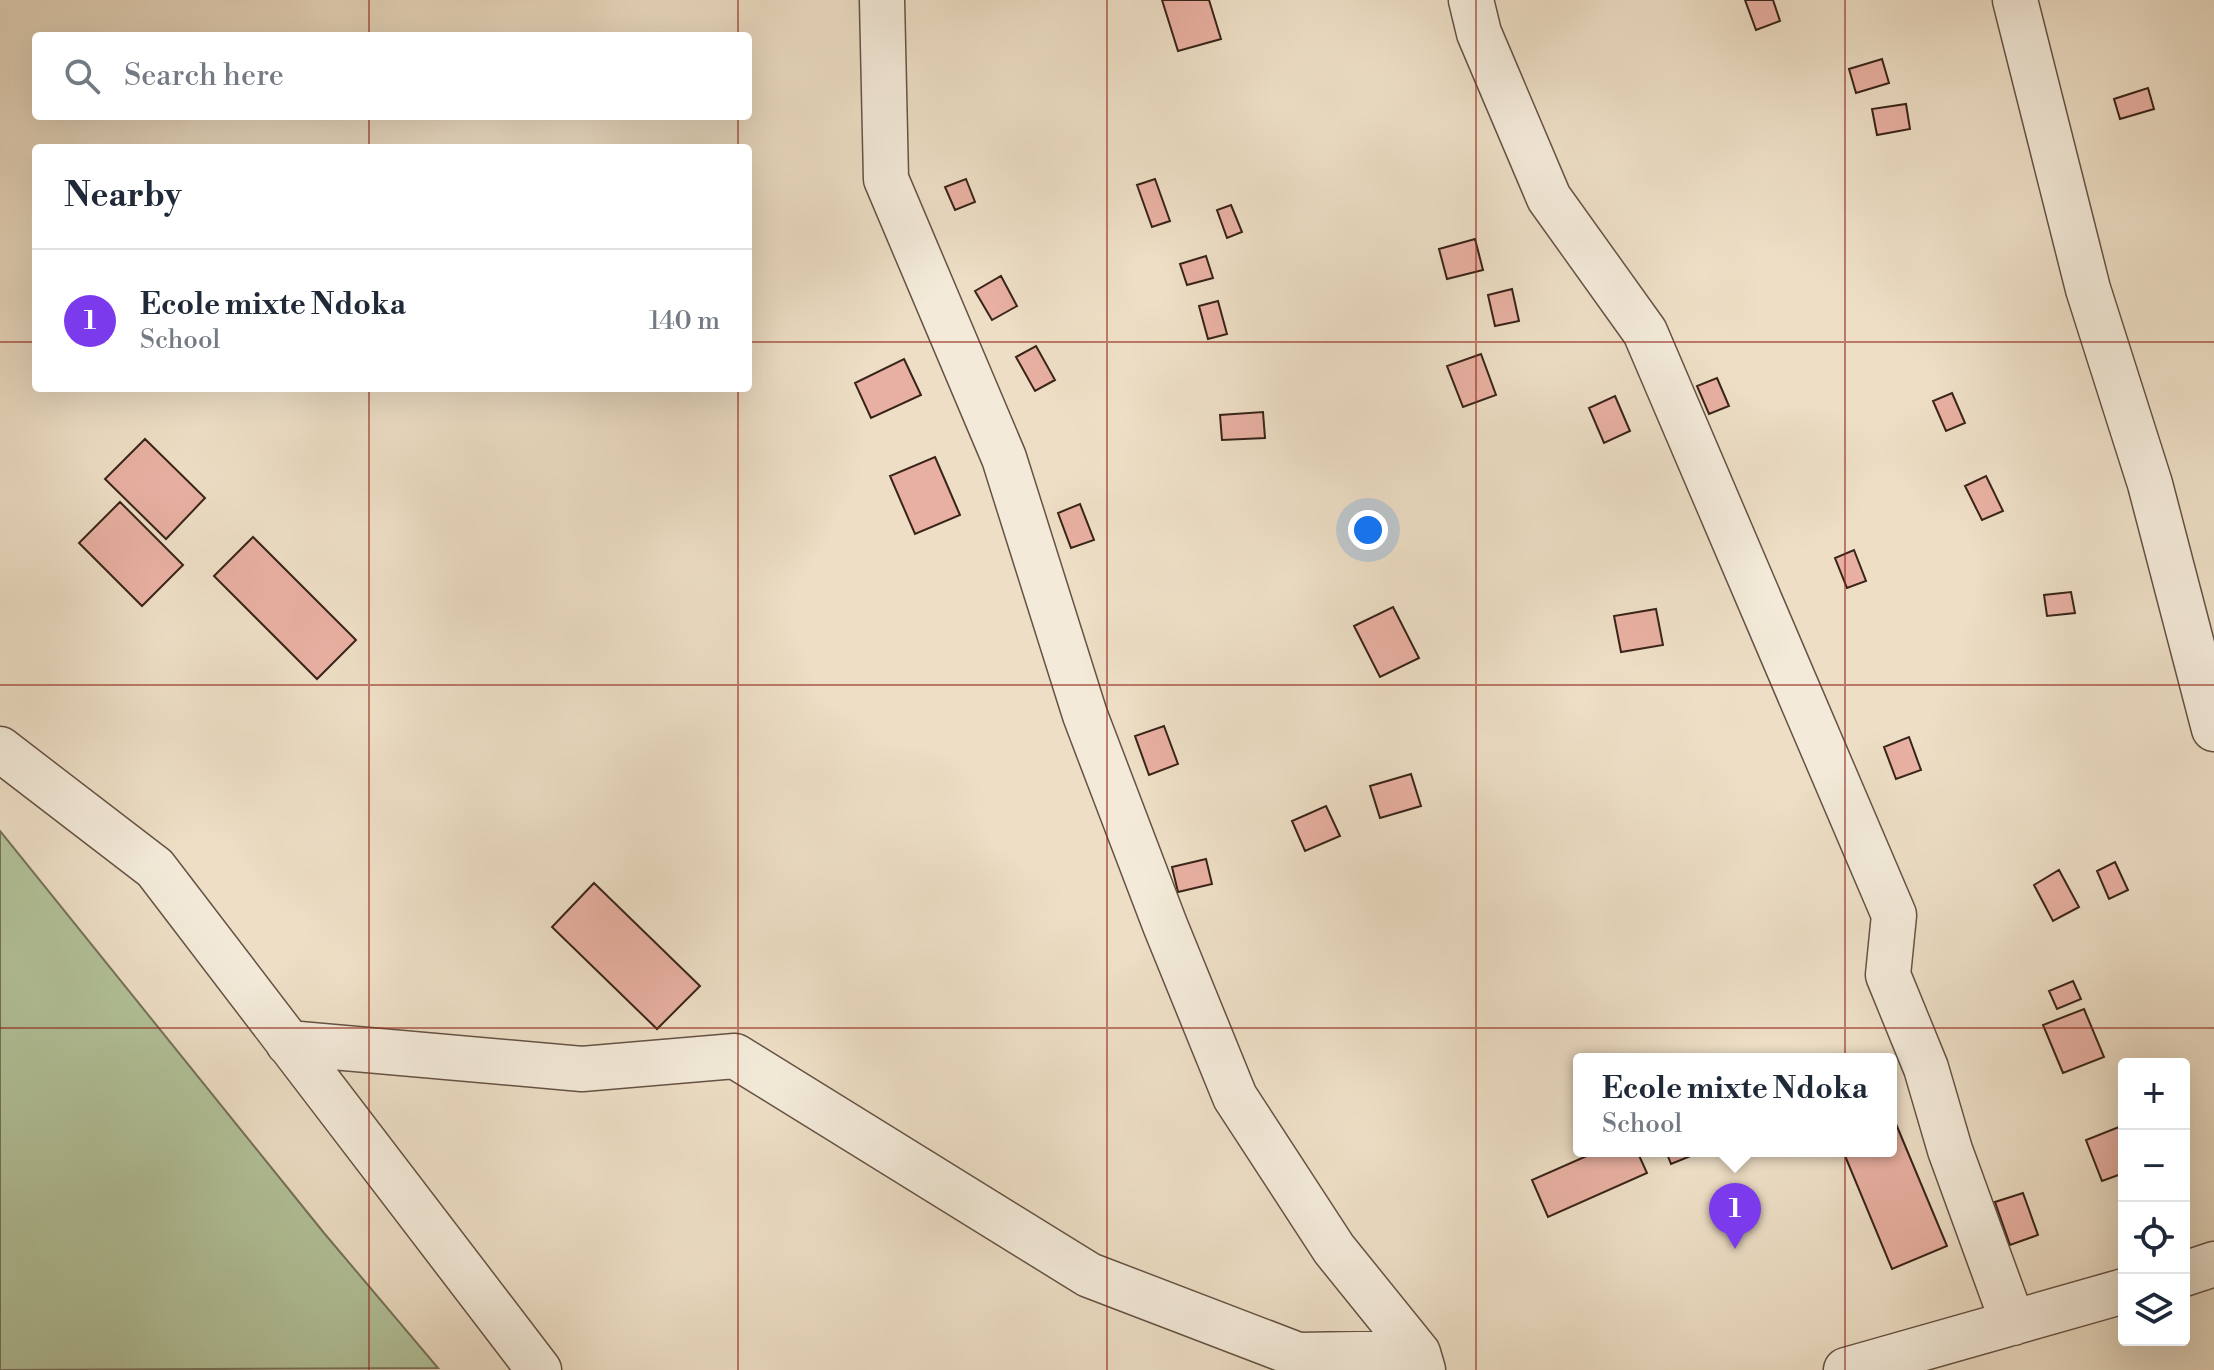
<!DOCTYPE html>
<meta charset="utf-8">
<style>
:root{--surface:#fff;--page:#f2f2f3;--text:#1f2937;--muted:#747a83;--line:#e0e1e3;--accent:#7c3aed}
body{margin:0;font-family:"Libre Bodoni",serif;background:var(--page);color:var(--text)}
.controls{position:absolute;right:24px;bottom:24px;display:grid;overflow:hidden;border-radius:8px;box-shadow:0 8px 32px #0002}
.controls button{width:72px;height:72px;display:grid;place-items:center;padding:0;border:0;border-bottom:2px solid var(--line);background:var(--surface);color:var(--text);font:40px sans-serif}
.you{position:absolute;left:1368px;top:530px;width:28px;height:28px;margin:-20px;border:6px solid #fff;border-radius:50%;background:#1a73e8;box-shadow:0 0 0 12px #1a73e833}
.badge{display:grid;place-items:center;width:52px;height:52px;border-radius:50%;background:var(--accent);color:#fff;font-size:26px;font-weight:700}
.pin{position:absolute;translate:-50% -66px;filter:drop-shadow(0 2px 4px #0008)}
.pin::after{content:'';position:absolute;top:42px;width:28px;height:24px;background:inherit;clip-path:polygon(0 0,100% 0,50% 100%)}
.popup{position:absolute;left:1573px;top:1053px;width:324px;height:104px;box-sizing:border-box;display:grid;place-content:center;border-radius:8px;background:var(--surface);filter:drop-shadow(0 2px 6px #0005);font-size:26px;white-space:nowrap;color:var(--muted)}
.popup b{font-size:30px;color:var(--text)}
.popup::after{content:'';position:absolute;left:50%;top:100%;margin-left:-16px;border:16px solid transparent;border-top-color:var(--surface)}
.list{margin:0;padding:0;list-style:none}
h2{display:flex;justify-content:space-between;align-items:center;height:104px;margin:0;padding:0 32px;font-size:34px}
h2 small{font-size:26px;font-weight:400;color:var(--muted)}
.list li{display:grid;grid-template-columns:52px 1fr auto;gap:24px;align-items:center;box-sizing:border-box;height:144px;padding:0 32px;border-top:2px solid var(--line)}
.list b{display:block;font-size:30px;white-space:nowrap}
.list p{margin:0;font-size:26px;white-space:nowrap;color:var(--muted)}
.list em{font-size:26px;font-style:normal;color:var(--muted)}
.icon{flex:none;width:44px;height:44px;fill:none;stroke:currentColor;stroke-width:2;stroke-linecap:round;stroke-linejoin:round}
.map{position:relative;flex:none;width:2214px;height:1370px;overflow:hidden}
.search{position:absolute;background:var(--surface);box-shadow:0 8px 32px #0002;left:32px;top:32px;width:720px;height:88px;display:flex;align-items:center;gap:20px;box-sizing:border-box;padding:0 28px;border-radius:8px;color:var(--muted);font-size:30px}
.panel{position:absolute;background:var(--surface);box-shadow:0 8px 32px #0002;left:32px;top:144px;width:720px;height:248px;border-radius:8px}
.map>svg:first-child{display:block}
.green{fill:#b2c29a;stroke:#76735a;stroke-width:2}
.building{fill:#e8b0a2;stroke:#392419;stroke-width:2}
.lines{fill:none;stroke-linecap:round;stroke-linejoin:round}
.minor-casing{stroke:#665244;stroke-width:47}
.minor{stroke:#f3ead9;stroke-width:44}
.grid{fill:none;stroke:#8f2418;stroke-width:2;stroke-opacity:0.55}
</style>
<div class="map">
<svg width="2214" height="1370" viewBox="0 0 2214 1370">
<rect width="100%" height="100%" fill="#eddec5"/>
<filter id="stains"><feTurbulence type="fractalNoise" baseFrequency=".0025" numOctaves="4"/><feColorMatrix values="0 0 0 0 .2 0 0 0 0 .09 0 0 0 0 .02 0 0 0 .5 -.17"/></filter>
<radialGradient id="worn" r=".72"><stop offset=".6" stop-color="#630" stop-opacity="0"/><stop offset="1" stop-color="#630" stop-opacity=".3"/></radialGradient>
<path class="green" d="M 0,831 L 324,1233 L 438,1368 L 0,1370 Z"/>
<path class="building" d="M 1162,0 L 1209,0 L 1221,39 L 1178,51 Z
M 1745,0 L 1773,0 L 1780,21 L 1756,30 Z
M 1882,59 L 1889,83 L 1856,93 L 1849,69 Z
M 2148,88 L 2154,109 L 2120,119 L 2114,99 Z
M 1906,104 L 1910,129 L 1877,135 L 1872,109 Z
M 966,179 L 975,202 L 955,210 L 945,187 Z
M 1155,179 L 1170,221 L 1152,227 L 1137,185 Z
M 1231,205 L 1242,232 L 1227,238 L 1217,210 Z
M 1475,239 L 1483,270 L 1447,279 L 1439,249 Z
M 1206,256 L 1213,278 L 1187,285 L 1180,264 Z
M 1001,276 L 1017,306 L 992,320 L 975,291 Z
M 1512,289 L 1519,321 L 1495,326 L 1488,295 Z
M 1218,301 L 1227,334 L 1208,339 L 1199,306 Z
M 1036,346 L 1055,380 L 1035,391 L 1016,357 Z
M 1481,354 L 1496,395 L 1463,407 L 1447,366 Z
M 904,359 L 921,395 L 871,418 L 855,383 Z
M 1717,378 L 1729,406 L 1709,414 L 1697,386 Z
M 1952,393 L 1965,423 L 1946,431 L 1933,401 Z
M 1615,396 L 1630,431 L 1604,443 L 1589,408 Z
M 1263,412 L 1265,438 L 1222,440 L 1220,415 Z
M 145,439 L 205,498 L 166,539 L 105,479 Z
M 935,457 L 960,515 L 915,534 L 890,476 Z
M 1986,476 L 2003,511 L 1982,520 L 1965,486 Z
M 120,502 L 183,565 L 142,606 L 79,543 Z
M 1080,504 L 1094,540 L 1071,548 L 1058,513 Z
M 253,537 L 356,640 L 317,679 L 214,576 Z
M 1854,550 L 1866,581 L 1847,588 L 1835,558 Z
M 2071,592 L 2075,613 L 2047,616 L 2044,595 Z
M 1393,607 L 1419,658 L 1380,677 L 1354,626 Z
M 1656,609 L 1663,645 L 1621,652 L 1614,616 Z
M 1164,726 L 1178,764 L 1149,775 L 1135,736 Z
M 1909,737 L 1921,770 L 1896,779 L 1884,747 Z
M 1411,774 L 1421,806 L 1380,818 L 1370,786 Z
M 1326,806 L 1340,836 L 1305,851 L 1292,821 Z
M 1206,859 L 1212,884 L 1178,892 L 1172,867 Z
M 2115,862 L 2128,890 L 2109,899 L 2097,871 Z
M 2059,870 L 2079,907 L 2053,921 L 2034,885 Z
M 594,883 L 700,986 L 657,1029 L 552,927 Z
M 2073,981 L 2081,999 L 2057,1009 L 2049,991 Z
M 2084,1009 L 2104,1057 L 2063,1073 L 2043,1025 Z
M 1891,1112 L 1947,1246 L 1892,1269 L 1843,1151 L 1891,1151 Z
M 2124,1125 L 2124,1173 L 2102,1181 L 2086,1140 Z
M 1598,1151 L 1637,1151 L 1647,1173 L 1548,1217 L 1532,1180 Z
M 1666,1151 L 1703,1151 L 1671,1164 Z
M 2023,1193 L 2038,1235 L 2010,1245 L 1995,1202 Z"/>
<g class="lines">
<defs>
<path id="minor" d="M 882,0 L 886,179 L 1004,458 L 1085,715 L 1165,925 L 1235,1097 L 1334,1249 L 1418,1353 L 1423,1370
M 1471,0 L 1479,33 L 1549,198 L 1645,332 L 1894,915 L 1888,975 L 1926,1068 L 1950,1150 L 2013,1323
M 2015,0 L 2088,289 L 2150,484 L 2214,729
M 0,749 L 155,868 L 539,1370
M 288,1043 L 582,1069 L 735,1056 L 1089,1275 L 1298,1355 L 1418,1353
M 2184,1274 L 2214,1264
M 1846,1370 L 2124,1291"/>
</defs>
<use href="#minor" class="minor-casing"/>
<use href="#minor" class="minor"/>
</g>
<path class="grid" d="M 369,0 L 369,36M 738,0 L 738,36M 1107,0 L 1107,1370M 1476,0 L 1476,1370M 1845,0 L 1845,1370M 369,116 L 369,148M 738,116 L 738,148M 0,342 L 36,342M 748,342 L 2214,342M 369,388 L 369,1370M 738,388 L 738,1370M 0,685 L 2214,685M 0,1028 L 2214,1028"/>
<rect width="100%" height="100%" filter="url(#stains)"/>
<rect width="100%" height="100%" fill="url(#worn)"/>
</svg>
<div class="controls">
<button>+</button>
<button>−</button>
<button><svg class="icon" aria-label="locate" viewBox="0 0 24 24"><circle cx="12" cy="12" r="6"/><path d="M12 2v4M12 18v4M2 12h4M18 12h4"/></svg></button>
<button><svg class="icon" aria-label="layers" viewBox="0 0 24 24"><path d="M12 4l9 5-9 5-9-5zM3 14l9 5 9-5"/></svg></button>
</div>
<div class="you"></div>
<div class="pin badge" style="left:1735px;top:1249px">1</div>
<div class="popup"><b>Ecole mixte Ndoka</b>School</div>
<div class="search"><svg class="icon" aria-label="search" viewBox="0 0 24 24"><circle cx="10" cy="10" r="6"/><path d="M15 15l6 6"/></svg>Search here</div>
<section class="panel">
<h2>Nearby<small></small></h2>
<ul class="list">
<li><span class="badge">1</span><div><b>Ecole mixte Ndoka</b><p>School</p></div><em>140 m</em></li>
</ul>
</section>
</div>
